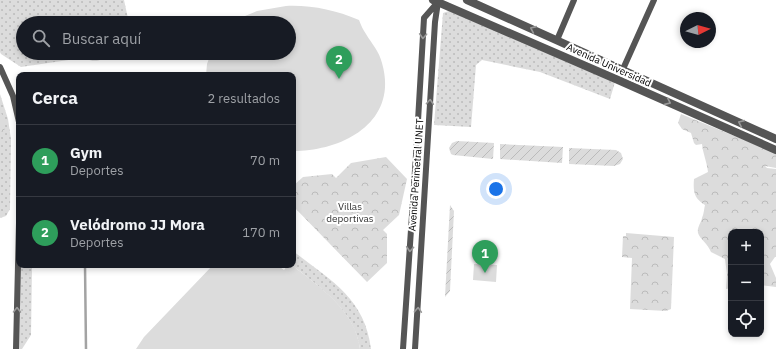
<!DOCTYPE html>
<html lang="es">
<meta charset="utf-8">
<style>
:root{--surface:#171b24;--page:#242831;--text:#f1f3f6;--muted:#9ea1a6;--line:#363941;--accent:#8c9099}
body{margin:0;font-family:"IBM Plex Sans",sans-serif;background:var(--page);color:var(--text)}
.controls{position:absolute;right:12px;bottom:12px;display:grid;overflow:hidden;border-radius:8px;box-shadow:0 2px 6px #0003}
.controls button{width:36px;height:36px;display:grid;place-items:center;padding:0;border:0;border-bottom:1px solid var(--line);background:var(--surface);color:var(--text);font:20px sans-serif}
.compass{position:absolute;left:680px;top:12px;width:36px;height:36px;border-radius:50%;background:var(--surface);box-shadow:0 2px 6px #0003;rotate:85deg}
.you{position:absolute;left:496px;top:189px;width:14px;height:14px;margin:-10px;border:3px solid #fff;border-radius:50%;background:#1a73e8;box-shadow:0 0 0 6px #1a73e833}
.badge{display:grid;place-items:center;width:26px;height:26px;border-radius:50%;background:var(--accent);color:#fff;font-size:13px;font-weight:700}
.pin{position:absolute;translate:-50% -33px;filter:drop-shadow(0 1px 2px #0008)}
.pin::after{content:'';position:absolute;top:21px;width:14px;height:12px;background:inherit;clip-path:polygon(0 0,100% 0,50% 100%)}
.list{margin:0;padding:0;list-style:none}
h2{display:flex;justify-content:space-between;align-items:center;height:52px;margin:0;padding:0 16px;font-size:17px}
h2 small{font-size:13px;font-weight:400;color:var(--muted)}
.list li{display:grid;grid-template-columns:26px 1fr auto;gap:12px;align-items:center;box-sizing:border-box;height:72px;padding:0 16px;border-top:1px solid var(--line)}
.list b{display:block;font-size:15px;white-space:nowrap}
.list p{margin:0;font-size:13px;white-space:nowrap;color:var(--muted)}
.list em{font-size:13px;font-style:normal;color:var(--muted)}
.icon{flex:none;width:22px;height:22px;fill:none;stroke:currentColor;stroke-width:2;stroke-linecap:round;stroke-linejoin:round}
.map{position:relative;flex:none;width:776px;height:349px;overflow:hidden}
.search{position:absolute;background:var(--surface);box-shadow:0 2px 6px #0003;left:16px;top:16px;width:280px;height:44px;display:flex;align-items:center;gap:10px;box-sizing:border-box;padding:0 14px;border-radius:22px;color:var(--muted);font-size:15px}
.panel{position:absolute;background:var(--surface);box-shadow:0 2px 6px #0003;left:16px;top:72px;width:280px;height:196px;border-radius:8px}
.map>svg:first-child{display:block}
.grass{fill:url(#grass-dots)}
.forest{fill:url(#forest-crowns)}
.garden{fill:url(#garden-furrows)}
.pitch{fill:#dcdcdc}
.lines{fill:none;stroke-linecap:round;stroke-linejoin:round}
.stream{stroke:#a3a3a3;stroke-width:2.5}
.minor{stroke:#555;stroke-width:6}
.tertiary{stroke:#555;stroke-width:8}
.oneway{stroke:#999}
.labels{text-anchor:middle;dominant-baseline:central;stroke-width:4;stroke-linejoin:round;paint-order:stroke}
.street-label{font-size:10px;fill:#000;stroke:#fff}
.park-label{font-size:10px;fill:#333;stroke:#fff}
</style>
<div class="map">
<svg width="776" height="349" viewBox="0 0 776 349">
<defs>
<pattern id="grass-dots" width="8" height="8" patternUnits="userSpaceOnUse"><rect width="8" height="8" fill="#dcdcdc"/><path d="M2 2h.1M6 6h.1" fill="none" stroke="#bbb" stroke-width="1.8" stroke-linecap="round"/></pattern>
<pattern id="forest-crowns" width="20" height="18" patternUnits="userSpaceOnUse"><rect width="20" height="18" fill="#dcdcdc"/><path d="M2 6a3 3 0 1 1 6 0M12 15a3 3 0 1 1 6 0" fill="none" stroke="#bbb"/></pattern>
<pattern id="garden-furrows" width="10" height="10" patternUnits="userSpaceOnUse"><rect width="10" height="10" fill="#dcdcdc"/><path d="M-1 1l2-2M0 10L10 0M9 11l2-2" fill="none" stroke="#bbb"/></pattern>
</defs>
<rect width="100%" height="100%" fill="#fff"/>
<path class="grass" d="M 0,0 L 124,0 L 129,23 L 23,23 L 23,53 L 110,53 C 98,63 96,62 82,58 L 21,67 L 1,54 L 0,52 Z
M 449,11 L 615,82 L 610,99 L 540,72 L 482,60 L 476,65 L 471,127 L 434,125 L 443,13 Z
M 0,94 L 8,119 L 11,139 L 10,209 L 6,216 L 0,218 Z
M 293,251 C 330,280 365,298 371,349 L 360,349 C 355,310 320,288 292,265 L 293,265 Z
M 19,265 L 30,265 L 32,268 L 31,335 L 22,349 L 17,349 Z"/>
<path class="forest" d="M 0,109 C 3,117 6,127 4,136 L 0,137 Z
M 681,114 L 776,153 L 776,168 L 765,166 L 767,168 L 776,169 L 776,257 L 775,257 L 770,264 L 776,278 L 776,287 L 761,285 L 761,232 L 731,232 L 731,288 L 726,289 L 727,274 L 725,259 L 711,252 C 708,244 700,239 698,233 C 697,227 701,223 702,218 C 704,213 704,209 705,205 C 694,198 693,192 694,179 L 708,172 C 707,162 703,154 702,144 L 696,145 L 694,143 L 691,133 L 682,129 L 678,123 Z
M 386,157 L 407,179 L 399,215 L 383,230 L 387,234 L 387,263 L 367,282 L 293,206 L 293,186 L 303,177 L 332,174 L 336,178 L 351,163 Z
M 626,233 L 674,237 L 671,309 L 666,311 L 630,309 L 632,258 L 622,257 L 623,236 L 626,236 Z"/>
<path class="garden" d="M 457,141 L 494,143 L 493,159 L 453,155 L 451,154 L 449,148 L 452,143 Z
M 500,144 L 563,147 L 562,163 L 500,159 Z
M 569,148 L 616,150 L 621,153 L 623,159 L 620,164 L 614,166 L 569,164 Z
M 450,205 L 454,211 L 450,291 L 445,297 Z"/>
<path class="pitch" d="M 286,6 C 312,5 335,10 359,20 C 361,25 363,30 366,34 C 372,44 379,51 382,63 C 399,122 343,151 293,151 L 293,75 L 206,75 L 207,64 L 211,53 L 289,53 L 289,23 L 228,23 L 257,11 Z
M 474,264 L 497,265 L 496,282 L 473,280 Z
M 213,265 L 243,265 L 245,267 L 254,265 L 277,265 L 284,270 L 288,265 L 292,265 C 320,288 355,309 360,349 L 136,349 L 144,337 Z"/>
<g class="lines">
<path class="stream" d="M 85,265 L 86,349"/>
<path class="minor" d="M 557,40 L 574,0
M 0,67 L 13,96 L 19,122
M 623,69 L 654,0
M 16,349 L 19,223
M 403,349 L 416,155 L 424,18 L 438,2
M 415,349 L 435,22 L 438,2"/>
<path class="tertiary" d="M 433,0 L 618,80 L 776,150
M 467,0 L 776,139"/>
</g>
<defs><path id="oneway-chevron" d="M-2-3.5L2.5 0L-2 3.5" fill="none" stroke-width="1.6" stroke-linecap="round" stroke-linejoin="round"/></defs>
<g class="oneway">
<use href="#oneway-chevron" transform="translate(533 29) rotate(-156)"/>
<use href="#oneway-chevron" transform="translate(423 36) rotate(93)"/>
<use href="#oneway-chevron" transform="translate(430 102) rotate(-86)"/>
<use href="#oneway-chevron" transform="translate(668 102) rotate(24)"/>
<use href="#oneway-chevron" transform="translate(741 123) rotate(-156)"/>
<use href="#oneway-chevron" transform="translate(410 249) rotate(94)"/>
<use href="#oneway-chevron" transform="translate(17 310) rotate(-89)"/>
<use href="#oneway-chevron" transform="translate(418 310) rotate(-87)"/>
</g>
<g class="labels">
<g class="street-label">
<text transform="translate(609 65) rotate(24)">Avenida Universidad</text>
<text transform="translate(416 175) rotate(-86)">Avenida Perimetral UNET</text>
</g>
<g class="park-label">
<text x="350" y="206">Villas<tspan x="350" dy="12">deportivas</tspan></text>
</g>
</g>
</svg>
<div class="controls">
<button>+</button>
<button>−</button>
<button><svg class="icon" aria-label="locate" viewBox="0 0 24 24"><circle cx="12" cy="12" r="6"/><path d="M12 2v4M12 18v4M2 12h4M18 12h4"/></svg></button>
</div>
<svg class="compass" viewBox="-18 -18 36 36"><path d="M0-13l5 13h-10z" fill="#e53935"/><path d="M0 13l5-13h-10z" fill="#9ea1a6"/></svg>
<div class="you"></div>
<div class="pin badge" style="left:485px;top:273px;background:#2e9e5b">1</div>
<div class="pin badge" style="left:339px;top:79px;background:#2e9e5b">2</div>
<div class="search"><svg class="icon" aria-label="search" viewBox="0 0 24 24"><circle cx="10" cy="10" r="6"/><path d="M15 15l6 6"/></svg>Buscar aquí</div>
<section class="panel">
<h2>Cerca<small>2 resultados</small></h2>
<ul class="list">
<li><span class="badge" style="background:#2e9e5b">1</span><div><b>Gym</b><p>Deportes</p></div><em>70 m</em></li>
<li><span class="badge" style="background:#2e9e5b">2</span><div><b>Velódromo JJ Mora</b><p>Deportes</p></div><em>170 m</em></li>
</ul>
</section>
</div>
